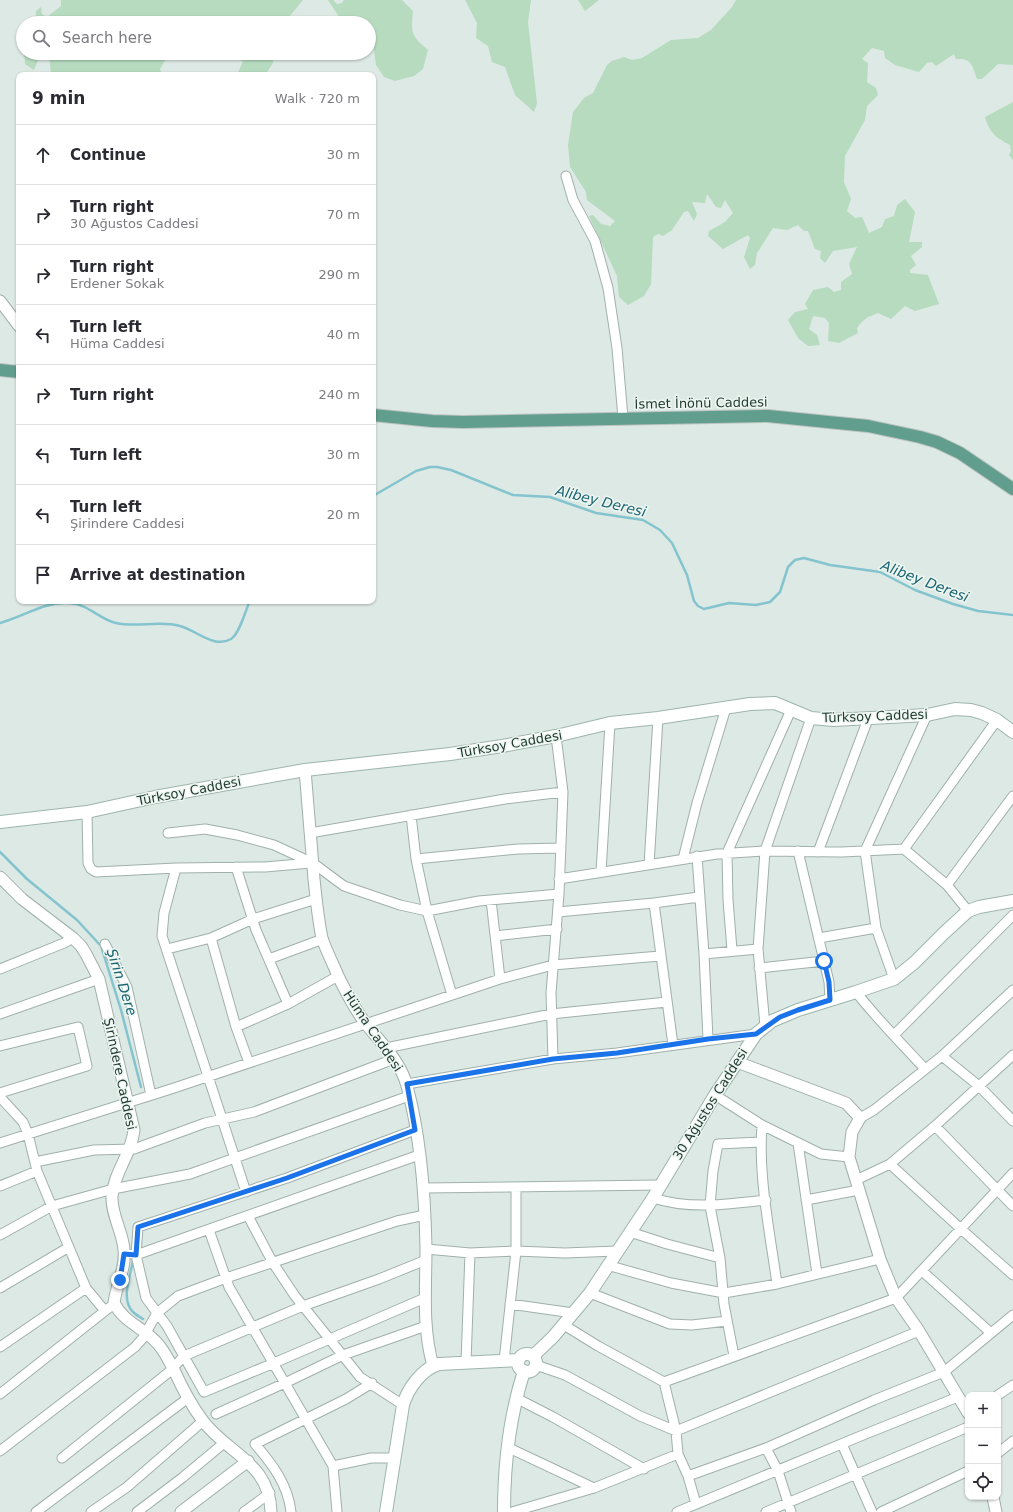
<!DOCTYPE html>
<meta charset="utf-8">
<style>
:root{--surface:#fff;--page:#f7f7f7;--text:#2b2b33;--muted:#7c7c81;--line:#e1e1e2}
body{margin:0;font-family:"DejaVu Sans",sans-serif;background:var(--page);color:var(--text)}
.controls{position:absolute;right:12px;bottom:12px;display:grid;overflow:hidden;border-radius:8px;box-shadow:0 1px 3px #0004}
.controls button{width:36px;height:36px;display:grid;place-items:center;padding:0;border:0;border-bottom:1px solid var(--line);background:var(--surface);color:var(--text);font:20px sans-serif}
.stop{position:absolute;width:12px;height:12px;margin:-9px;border:3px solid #1a73e8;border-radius:50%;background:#fff}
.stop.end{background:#1a73e8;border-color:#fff;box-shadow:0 1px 4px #0008}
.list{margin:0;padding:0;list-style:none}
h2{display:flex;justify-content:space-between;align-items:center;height:52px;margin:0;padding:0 16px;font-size:17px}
h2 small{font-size:13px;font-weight:400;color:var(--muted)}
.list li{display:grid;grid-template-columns:26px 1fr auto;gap:12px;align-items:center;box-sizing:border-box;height:60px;padding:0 16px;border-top:1px solid var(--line)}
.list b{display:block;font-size:15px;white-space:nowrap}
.list p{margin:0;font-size:13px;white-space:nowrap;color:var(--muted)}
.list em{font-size:13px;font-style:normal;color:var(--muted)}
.icon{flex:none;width:22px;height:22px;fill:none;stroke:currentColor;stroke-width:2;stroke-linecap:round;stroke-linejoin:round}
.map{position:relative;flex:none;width:1013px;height:1512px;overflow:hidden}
.search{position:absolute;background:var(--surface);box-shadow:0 1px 3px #0004;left:16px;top:16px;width:360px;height:44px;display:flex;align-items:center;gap:10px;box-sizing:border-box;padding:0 14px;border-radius:22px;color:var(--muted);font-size:15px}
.panel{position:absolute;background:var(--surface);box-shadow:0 1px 3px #0004;left:16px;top:72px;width:360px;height:532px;border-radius:8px}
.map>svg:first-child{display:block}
.green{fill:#b6dbbf}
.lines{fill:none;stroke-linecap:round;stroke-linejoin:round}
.stream{stroke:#84c4cf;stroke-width:2.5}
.minor-casing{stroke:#a0b0ab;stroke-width:11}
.tertiary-casing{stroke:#a0b0ab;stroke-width:13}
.secondary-casing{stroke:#9db5ac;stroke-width:14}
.primary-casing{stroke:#bcc3c1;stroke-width:14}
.minor{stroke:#fff;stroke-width:9}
.tertiary{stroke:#fff;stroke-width:11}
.secondary{stroke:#fff;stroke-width:12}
.primary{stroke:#629e8e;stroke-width:12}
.route{stroke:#1a73e8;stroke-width:5}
.labels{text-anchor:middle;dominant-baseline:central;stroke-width:3;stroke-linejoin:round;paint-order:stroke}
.street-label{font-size:13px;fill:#1f3831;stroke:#edf6f1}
.water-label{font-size:14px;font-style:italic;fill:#1b6472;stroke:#edf6f1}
</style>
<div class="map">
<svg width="1013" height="1512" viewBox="0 0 1013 1512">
<rect width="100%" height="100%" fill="#dde9e4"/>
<path class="green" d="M 61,0 L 303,0 L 284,23 L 35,23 L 36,11 L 41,7 L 42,14 L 47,17 L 61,6 Z
M 328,0 L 333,0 L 337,4 L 342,3 L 344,0 L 402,0 L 413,11 C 411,34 411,35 428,50 L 423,69 L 414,76 L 395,81 L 384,77 L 376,65 L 373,43 L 369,38 L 369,23 L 343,23 Z
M 465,0 L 531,0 L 528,22 L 537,103 L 534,112 L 515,95 L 505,67 L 492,62 L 488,46 L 476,38 L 477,23 Z
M 578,0 L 599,0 L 585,11 Z
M 736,0 L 1013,0 L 1013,65 L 998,64 L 982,79 L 977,79 C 972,65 972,58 956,59 L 954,54 L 936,66 L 932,62 L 927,63 L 919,72 L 895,65 L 885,58 L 884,51 L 872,48 L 862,59 L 868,63 L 867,82 L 876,88 L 878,95 L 867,106 L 865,120 L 845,156 L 844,182 L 851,199 L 847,211 L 855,218 L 862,217 L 869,233 L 882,227 L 885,219 L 894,216 L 897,205 L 905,199 L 915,212 L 909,242 L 922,242 L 922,247 L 911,256 L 916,265 L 910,270 L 910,273 L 928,275 L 939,304 L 915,311 L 905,306 L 891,319 L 878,313 C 868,317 864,318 857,328 L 858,333 L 839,343 L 828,341 L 829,323 L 825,318 L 813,316 L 809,329 L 817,335 L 820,345 L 808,346 L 798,338 L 788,320 L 795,312 L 808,309 L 805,304 L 813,290 L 828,287 L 834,292 L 841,290 L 841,282 L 852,274 L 849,264 L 857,247 L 833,251 L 825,263 L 820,258 L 821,251 L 815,249 L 808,231 L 804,231 L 798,225 L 787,230 L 773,228 L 757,253 L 755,265 L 750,269 L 744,257 L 750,238 L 748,235 L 723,249 L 708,236 L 709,231 L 725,222 L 733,213 L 725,200 L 721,208 L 716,207 L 707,194 L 705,203 L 692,202 L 697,214 L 694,221 L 688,211 L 684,212 L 672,230 L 663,236 L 658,234 L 653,237 L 651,284 L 644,296 L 628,305 L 619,297 L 617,276 L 589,216 L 593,215 L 601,224 L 610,226 L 615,221 L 587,200 L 586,192 L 570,167 L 568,145 L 573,112 L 584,98 L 593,93 L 607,65 L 612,61 L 624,57 L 632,60 L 642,58 L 671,40 L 698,38 L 711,30 L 732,7 Z
M 24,53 L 41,53 L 34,70 L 25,64 Z
M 49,53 L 169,53 L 160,69 L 162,75 L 51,75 Z
M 225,53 L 273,53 L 273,63 L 265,75 L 237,75 L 243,61 Z
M 1013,102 L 1013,160 L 1009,155 L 1011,151 L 1010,145 C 995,137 990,133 985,117 Z"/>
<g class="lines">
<path class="stream" d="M 373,496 L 416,471 L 430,467 L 437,467 L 451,470 L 513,495 L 550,497 L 596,513 L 643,520 L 660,530 L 672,543 L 687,575 L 694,601 L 698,606 L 704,609 L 729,603 L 756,605 L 770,602 L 780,592 L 788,567 L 795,560 L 804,558 L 830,565 L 880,572 L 915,590 L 953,604 L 978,611 L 1013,615
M 0,623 C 23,617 45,601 70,603 C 88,604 99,619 116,623 C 137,628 159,620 180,626 C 196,630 214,649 231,639 C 240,633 245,611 250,601
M 0,852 L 27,879 L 77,920 L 101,946 L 121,1010 L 141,1087
M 133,1260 C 131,1275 120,1299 133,1312 C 136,1315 140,1317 143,1319"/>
<defs>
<path id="minor" d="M 566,176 L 573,200 L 595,241 L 608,288 L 617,348 L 623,418
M 87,812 L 88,863 L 91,869 L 96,872 L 176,868 L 265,867 L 311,863
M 411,815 L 416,859
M 168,833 L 205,829 L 237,835 L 274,845 L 313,863 L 344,886 L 400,905 L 427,911 L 479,901 L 559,894
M 310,833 L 505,799 L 563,792
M 904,849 L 997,720
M 798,851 L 829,982 L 830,1000
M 818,852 L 868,719
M 697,856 L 704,954 L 708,1039
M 683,859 L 697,803 L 726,708
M 649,865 L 658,718
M 236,867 L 256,930 L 288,1004
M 176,868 L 164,913 L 162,936 L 246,1192
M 601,872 L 610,723
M 559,879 L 717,854 L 765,851 L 842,852 L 904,849 L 947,885 L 968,911
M 947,885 L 1013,796
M 491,900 L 500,979
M 654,903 L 673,1045
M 558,912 L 654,903 L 699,897
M 495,936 L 557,929
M 211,938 L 236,1027 L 249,1063
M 819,938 L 876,928
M 105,944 L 127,987 L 151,1095
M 167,949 L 211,938 L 253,919 L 316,899
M 732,950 L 728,900 L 727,853 L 791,710
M 704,954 L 758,949
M 269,959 L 323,939
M 759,968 L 824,961
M 0,969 L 64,943 L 73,938
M 894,979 L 876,928 L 865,851 L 927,715
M 856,992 C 877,1019 902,1044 925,1069
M 452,995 L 427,911 L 416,859 L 518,849 L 561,848
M 0,1014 L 99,979
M 765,1026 L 758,949 L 765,851 L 811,718
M 236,1027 L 288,1004 L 338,976
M 894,1035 L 1013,915
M 0,1046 L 78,1027 L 87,1066 L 0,1093
M 386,1048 L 551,1014 L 667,1002
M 942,1056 L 979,1086 L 1013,1121
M 553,1059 L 551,993 L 559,894 L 563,792 L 556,736
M 407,1084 L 553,1059 L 617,1053 L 756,1034
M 715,1095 L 762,1125 L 821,1154 L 849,1157
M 0,1097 L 23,1122 L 28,1134 L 37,1171 L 86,1288 L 105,1311
M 860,1118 L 874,1110 L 942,1056 L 1013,990
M 762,1125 C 758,1177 770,1233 777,1284
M 935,1126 L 1013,1206
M 415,1130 L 287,1178 L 138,1227 L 136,1255 L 146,1298 L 167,1326 L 204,1392 L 274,1363 L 425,1298
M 0,1143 L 171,1089 L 500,979 L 553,965 L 660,956
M 798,1143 L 817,1274
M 35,1162 L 94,1150 L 134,1149 L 205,1123 L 254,1112 L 394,1059
M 890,1164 L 961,1229 L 1013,1275
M 856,1180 L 890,1164 L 935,1126 L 1013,1055
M 0,1186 L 37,1171
M 423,1188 L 660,1185
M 653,1198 C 691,1210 727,1204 766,1200
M 806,1200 L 859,1190
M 248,1216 L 273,1263 L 295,1296 L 360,1377 L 403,1405
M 209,1230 L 229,1287 L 333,1466 L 337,1512
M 630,1232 L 667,1244 L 720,1258
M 0,1235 L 52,1206 L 113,1189 L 190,1174 L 409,1096
M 426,1249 L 470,1253 L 516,1251 L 565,1253 L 617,1251
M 132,1254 L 136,1255 L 419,1155
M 607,1265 L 671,1283 L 724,1293 L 777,1284 L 880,1259
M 922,1271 L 991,1333
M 0,1288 L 69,1247
M 590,1293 L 670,1324 L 692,1325 L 727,1321
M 510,1304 L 573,1313
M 564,1325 L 598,1346 L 664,1382 L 896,1298 L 1013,1173
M 0,1347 L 86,1288
M 734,1356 L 724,1304 L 720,1258 L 710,1206 L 713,1171 L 718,1144 L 761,1142
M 504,1361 L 516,1251 L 516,1187
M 466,1362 L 470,1253
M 536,1365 L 565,1375 L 640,1416 L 676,1431 L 919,1331
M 664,1382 L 676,1431 L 678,1454 L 688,1476 L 696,1504
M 0,1394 L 110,1307
M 998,1395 L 1013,1385
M 516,1398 L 553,1417 L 644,1469
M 216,1414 L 285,1383 L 343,1355 L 426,1326
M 842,1444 L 872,1512
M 507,1447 L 594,1488
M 766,1448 L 778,1471 L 791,1512
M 0,1451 L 135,1347 L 143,1338 L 157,1313 L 178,1296 L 226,1278 L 397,1221 L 425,1215
M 998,1453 L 1013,1441
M 62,1458 L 169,1372 L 184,1356 L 303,1306 L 379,1279 L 426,1260
M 333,1466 L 371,1458 L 395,1458
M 688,1476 L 766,1448 L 874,1400 L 944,1372 L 1013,1315
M 36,1512 L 188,1398
M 91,1512 L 127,1487 L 203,1421
M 137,1512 L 182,1478 L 224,1443
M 244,1512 L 270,1493
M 291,1512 C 288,1484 272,1464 255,1444 L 346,1399 L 372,1383
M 512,1512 L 594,1488 L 678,1454
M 677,1512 L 863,1435 L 958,1397
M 766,1512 L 968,1427
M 881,1512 L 968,1471"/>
<path id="tertiary" d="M 0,301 L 19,326
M 305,770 C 308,806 311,843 314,879 C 316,898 318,919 322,938 C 325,948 335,968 339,978 C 347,994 355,1010 366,1024 C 381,1043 401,1062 407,1086 C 421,1138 425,1194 426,1248 C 426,1288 422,1327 433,1366
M 0,877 L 22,899 L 73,938 L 81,946 L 86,954 L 99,979 L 134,1130 C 132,1153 114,1172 112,1196 C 111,1215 123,1232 124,1250 C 126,1269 116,1285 114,1303 C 124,1323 145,1328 158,1344 C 165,1352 169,1361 174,1370 C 182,1388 191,1405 203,1421 C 228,1454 270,1463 271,1512
M 737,1062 L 846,1103 L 860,1118 L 852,1132 L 849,1157 L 880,1259 L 896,1298 L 919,1331 L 968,1413
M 993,1497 L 996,1512
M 181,1512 L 248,1461"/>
<path id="secondary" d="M 0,822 L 87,812 L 155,797 L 305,770 L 450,754 L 502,746 L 556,736 L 610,723 L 658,718 L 750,704 L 775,703 L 811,718 L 834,720 L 927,715 L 955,709 L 971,710 L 982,713 L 997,720 L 1013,732
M518 1363a9 9 0 1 1 18 0a9 9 0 1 1-18 0Z
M 533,1356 L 553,1337 L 590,1293 L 653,1198 L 715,1095 L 756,1034 L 772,1021 L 798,1010 L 856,992 L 894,979 L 914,963 L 944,933 L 968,911 L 979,907 L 1013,901
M 386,1512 L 403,1405 C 408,1388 422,1369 439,1364 L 519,1360
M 504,1512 C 504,1463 509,1418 524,1371"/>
<path id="primary" d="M 0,370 L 19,372
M 373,415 L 432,421 L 463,422 L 768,416 L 868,426 L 920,437 L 937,442 L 960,453 L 1013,489"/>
</defs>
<use href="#minor" class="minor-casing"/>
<use href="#tertiary" class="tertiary-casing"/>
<use href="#secondary" class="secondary-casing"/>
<use href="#primary" class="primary-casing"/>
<use href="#minor" class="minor"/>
<use href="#tertiary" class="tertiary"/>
<use href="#secondary" class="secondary"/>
<use href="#primary" class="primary"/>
</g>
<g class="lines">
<path class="route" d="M 120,1280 L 124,1254 L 136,1255 L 138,1227 L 287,1178 L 415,1130 L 407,1084 L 553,1059 L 617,1053 L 708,1039 L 756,1034 L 780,1017 L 798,1010 L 830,1000 L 829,982 L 824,961"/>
</g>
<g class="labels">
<g class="street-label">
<text transform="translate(701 403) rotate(-1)">İsmet İnönü Caddesi</text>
<text transform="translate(875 716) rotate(-2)">Türksoy Caddesi</text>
<text transform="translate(510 744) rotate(-10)">Türksoy Caddesi</text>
<text transform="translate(189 791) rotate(-11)">Türksoy Caddesi</text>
<text transform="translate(373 1031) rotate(56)">Hüma Caddesi</text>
<text transform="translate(120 1074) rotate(78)">Şirindere Caddesi</text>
<text transform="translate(710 1104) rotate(-58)">30 Ağustos Caddesi</text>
</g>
<g class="water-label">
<text transform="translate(601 501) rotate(14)">Alibey Deresi</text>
<text transform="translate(925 581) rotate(21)">Alibey Deresi</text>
<text transform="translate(122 982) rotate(72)">Şirin Dere</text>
</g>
</g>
</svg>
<div class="controls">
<button>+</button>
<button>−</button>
<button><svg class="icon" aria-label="locate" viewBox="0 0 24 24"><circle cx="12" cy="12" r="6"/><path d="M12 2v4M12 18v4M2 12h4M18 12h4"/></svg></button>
</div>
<div class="stop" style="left:824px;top:961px"></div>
<div class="stop end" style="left:120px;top:1280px"></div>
<div class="search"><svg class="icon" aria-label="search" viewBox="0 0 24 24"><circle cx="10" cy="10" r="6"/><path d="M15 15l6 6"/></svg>Search here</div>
<section class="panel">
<h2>9 min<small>Walk · 720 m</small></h2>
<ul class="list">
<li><svg class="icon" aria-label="ahead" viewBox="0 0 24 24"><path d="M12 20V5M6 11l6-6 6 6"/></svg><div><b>Continue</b></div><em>30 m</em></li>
<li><svg class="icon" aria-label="right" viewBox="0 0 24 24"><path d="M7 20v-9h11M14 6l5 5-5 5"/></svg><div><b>Turn right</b><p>30 Ağustos Caddesi</p></div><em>70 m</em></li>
<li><svg class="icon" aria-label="right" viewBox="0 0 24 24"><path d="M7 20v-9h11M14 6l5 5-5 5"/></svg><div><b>Turn right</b><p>Erdener Sokak</p></div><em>290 m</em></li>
<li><svg class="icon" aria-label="left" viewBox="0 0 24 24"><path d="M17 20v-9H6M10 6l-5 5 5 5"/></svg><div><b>Turn left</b><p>Hüma Caddesi</p></div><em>40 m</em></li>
<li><svg class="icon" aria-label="right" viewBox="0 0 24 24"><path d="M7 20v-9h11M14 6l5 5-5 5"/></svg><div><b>Turn right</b></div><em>240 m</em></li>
<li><svg class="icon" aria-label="left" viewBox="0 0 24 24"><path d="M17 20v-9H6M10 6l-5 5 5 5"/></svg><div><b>Turn left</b></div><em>30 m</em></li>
<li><svg class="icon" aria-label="left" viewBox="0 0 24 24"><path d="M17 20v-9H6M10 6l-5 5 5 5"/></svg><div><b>Turn left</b><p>Şirindere Caddesi</p></div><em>20 m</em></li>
<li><svg class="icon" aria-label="arrive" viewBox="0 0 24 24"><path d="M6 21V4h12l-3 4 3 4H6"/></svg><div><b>Arrive at destination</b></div></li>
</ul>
</section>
</div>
